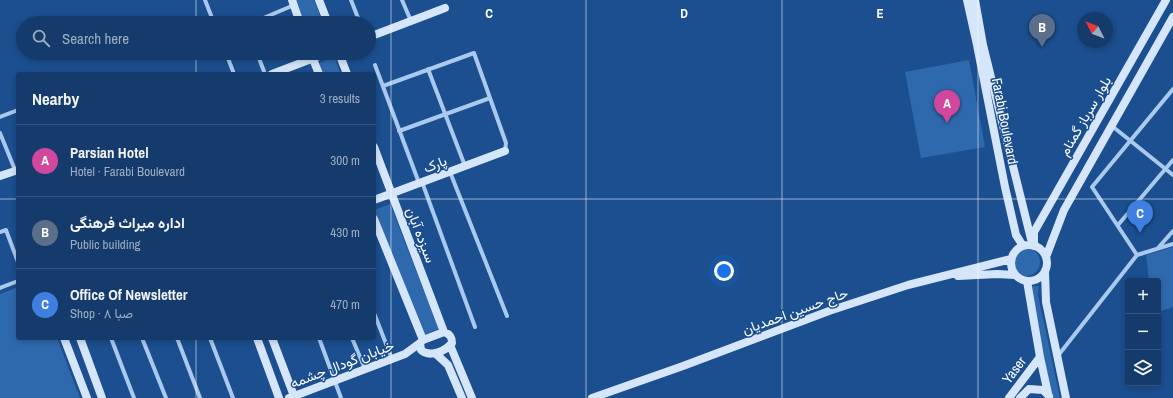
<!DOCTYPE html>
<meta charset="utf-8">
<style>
:root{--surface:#143b6b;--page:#214673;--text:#f1f3f6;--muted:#9dadc1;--line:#33557e;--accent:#8bbbb9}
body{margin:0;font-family:"Archivo Narrow",Vazirmatn,sans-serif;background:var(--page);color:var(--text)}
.controls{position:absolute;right:12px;bottom:12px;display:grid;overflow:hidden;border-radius:4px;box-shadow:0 2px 6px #0003}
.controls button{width:36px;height:36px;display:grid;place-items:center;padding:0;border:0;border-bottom:1px solid var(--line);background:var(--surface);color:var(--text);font:20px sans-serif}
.compass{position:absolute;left:1077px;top:12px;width:36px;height:36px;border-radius:50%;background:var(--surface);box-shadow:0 2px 6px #0003;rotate:312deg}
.you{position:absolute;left:724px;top:271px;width:14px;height:14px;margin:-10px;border:3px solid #fff;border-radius:50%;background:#1a73e8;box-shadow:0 0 0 6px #1a73e833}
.badge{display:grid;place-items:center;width:26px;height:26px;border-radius:50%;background:var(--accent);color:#fff;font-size:13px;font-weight:700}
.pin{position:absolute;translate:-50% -33px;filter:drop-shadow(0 1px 2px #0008)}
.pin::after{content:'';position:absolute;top:21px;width:14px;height:12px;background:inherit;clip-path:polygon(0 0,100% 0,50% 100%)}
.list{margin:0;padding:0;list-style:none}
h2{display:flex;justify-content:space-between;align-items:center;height:52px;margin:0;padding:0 16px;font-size:17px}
h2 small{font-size:13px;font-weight:400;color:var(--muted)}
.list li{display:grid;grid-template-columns:26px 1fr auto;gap:12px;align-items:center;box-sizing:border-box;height:72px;padding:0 16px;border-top:1px solid var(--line)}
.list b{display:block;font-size:15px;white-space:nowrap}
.list p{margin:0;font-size:13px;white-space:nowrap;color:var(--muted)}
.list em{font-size:13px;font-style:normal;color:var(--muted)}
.icon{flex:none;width:22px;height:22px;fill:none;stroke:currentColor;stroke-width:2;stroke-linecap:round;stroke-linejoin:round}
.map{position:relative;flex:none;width:1173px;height:398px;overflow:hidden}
.search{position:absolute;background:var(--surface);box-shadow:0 2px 6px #0003;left:16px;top:16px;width:360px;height:44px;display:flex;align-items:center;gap:10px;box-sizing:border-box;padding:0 14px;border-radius:22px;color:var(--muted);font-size:15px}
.panel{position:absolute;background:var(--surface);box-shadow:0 2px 6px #0003;left:16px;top:72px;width:360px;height:268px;border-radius:4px}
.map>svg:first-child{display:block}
.green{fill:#2e69ad}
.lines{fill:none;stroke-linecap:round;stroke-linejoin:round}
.street{stroke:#a9c9ee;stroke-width:4}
.secondary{stroke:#d6e6fa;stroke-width:8}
.grid{fill:none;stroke:#fff;stroke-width:1;stroke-opacity:0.55}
.labels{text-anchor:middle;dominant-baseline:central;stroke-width:3;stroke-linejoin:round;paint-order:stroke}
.street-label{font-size:14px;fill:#fff;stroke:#1b4f8f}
.grid-label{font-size:13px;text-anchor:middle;font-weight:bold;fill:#fff;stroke:#1b4f8f;stroke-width:3;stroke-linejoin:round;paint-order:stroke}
</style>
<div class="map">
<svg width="1173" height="398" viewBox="0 0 1173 398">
<rect width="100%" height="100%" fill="#1b4f8f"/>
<path class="green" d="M 294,0 L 314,0 L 323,23 L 303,23 Z
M 334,57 L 341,74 L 321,74 L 317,64 Z
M 969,60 L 985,147 L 921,158 L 905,72 Z
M 390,204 L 439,329 L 422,336 L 374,215 L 374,210 Z
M 1173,247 L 1173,307 L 1158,312 L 1158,281 L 1149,281 L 1146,255 Z
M1012 262a14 14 0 1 1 28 0a14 14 0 1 1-28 0Z
M 1030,286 L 1039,286 L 1038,295 L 1060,398 L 1052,398 Z
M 18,287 L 18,338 L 57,338 L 80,398 L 0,398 L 0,294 Z"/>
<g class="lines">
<path class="street" d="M 205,0 L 214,23
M 351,0 L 360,23
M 402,0 L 411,21
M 252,23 L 294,5
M 226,53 L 234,74
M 257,53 L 265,74
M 375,65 L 419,183
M 428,69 L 465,166
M 383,86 L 474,53 L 506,143 L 505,151
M 0,117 L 18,110
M 1112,126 L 1173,175
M 399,131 L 490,98
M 0,133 L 15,170
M 450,172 L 507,316
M 422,182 L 475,327
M 1118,225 L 1173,160
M 0,232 L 6,230 L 18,262
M 1158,248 L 1173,231
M 1137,255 L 1092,187 L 1173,89
M 0,288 L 18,281
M 374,313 L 392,359
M 111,338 L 134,398
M 142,338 L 166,398
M 177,338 L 200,398
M 210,338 L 233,398
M 319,338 L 341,398
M 352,338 L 365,369
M 1057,357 L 1137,255 L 1173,244"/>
<path class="secondary" d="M 292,0 L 300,23
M 319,0 L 328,23
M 967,0 L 977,45 L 1005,187 L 1016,235 L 1023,246
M 975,0 L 983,45 L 1031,239
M 369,37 L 445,8
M 339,53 L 347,74
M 311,54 L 319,74
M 272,74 L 327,53
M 374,147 L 444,332
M 0,176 L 18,170
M 374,200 L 505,151
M 374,219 L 423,340
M1011 263a18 18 0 1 1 36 0a18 18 0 1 1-36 0Z
M 1034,246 L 1034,232 L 1166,0
M 1046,257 L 1064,210 L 1173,17
M 1045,271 L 1046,302 L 1066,398
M 958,276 L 997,274 L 1015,275
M 1027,281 L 1040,357 L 1049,398
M 444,332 C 450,334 452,337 452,343 C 446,351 429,358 421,350 L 420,343 L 423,340 Z
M 64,338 L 87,398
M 80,338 L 102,398
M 257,338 L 279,398
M 272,338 L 294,396
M 450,345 L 472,398
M 435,353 L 448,365 L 462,398
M 289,398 L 405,354 L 420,343
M 592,398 L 683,366 L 829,311 L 908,285 L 1011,259
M 1009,398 L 1040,357
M 1020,398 L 1029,389 L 1043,390 L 1049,396"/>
</g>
<path class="grid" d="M 196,0 L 196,23M 391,0 L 391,398M 586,0 L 586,398M 782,0 L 782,398M 978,0 L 978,398M 196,53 L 196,74M 0,199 L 18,199M 374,199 L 1173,199M 196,338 L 196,398"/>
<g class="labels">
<g class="street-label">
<text transform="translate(1085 116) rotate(-60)">بلوار سرباز گمنام</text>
<text transform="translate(1005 121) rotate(79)">Farabi Boulevard</text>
<text transform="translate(435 164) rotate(-21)">پارک</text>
<text transform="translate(421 235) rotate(69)">سیزده آبان</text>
<text transform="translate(795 311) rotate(-20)">حاج حسین احمدیان</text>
<text transform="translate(342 364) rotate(-21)">خیابان گودال چشمه</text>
<text transform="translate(1014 370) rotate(-53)">Yaser</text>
</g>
</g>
<g class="grid-label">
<text x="489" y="18">C</text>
<text x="684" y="18">D</text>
<text x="880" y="18">E</text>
</g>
</svg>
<div class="controls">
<button>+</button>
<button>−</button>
<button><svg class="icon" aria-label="layers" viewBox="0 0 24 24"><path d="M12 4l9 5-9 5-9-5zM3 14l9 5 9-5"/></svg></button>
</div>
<svg class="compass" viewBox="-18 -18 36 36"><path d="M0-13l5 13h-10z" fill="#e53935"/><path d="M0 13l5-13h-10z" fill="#9dadc1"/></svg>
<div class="you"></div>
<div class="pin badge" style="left:947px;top:123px;background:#d1479c">A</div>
<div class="pin badge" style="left:1042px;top:47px;background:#5c6f8a">B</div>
<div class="pin badge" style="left:1140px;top:233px;background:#3f7fe0">C</div>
<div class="search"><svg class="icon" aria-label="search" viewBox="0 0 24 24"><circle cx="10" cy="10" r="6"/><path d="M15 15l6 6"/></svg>Search here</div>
<section class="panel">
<h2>Nearby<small>3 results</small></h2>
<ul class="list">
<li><span class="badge" style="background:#d1479c">A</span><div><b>Parsian Hotel</b><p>Hotel · Farabi Boulevard</p></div><em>300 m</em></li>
<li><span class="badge" style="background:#5c6f8a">B</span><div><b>اداره میراث فرهنگی</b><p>Public building</p></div><em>430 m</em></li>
<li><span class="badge" style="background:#3f7fe0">C</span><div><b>Office Of Newsletter</b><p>Shop · صبا ۸</p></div><em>470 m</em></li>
</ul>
</section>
</div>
